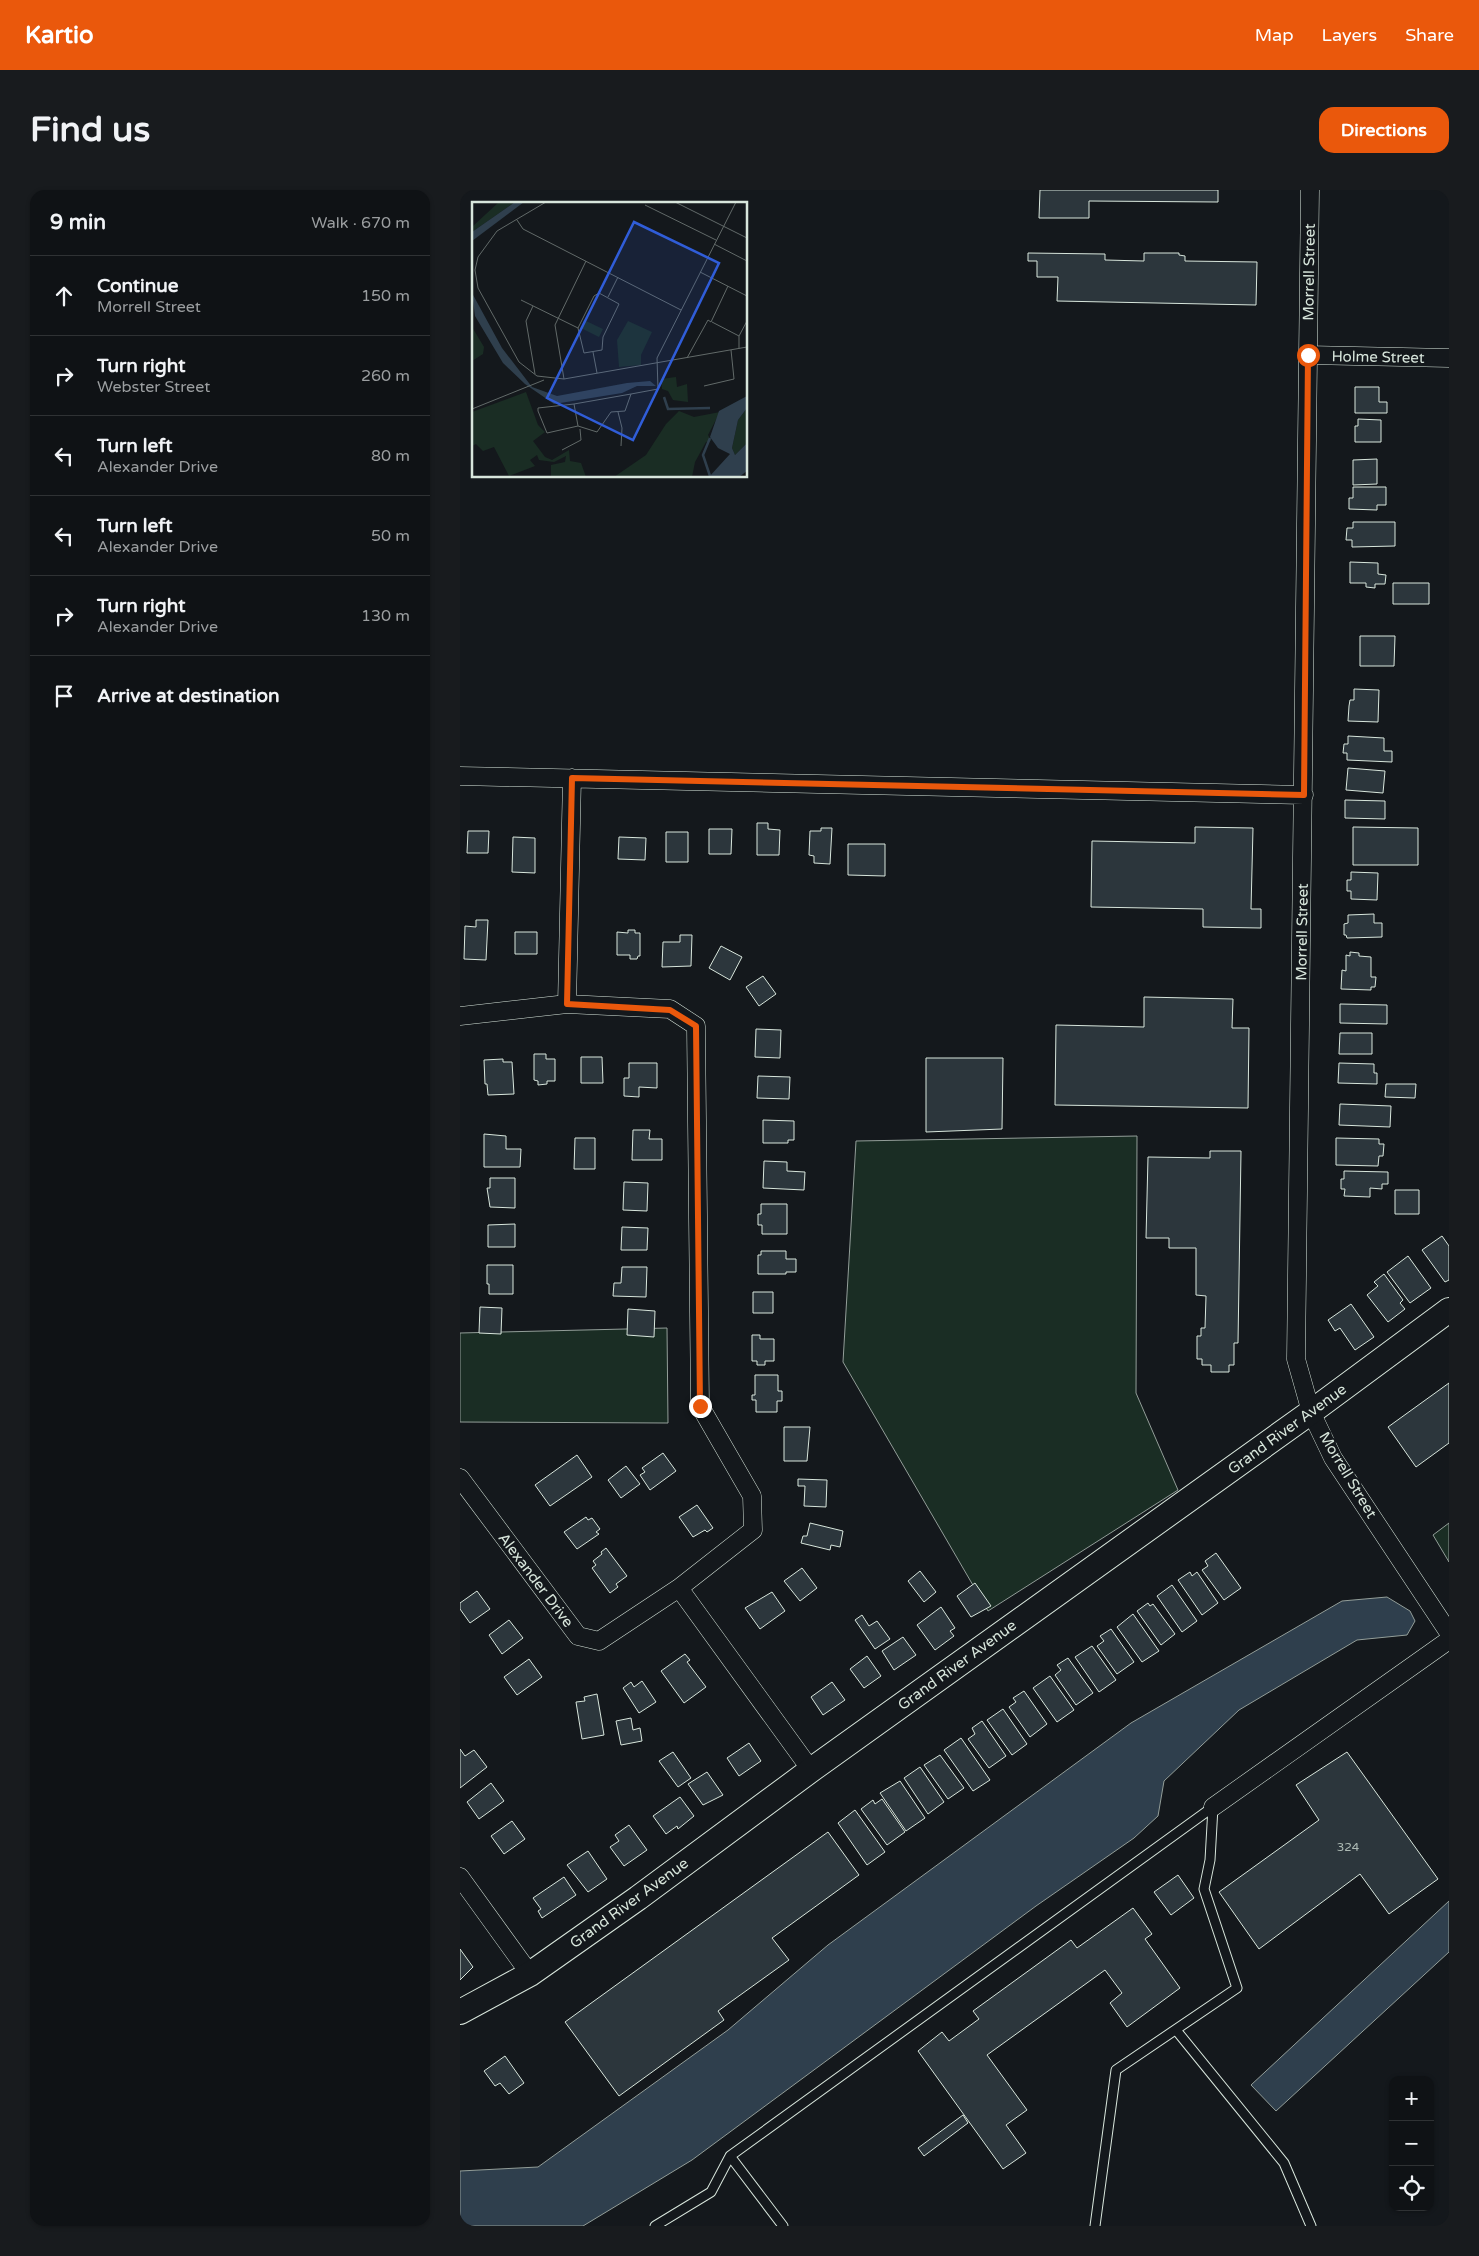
<!DOCTYPE html>
<meta charset="utf-8">
<style>
:root{--surface:#0f1215;--page:#181b1e;--text:#f1f3f6;--muted:#9b9ea0;--line:#2f3234;--accent:#ea580c}
body{margin:0;font-family:"Varela Round",sans-serif;background:var(--page);color:var(--text)}
.controls{position:absolute;right:15px;bottom:15px;display:grid;overflow:hidden;border-radius:10px;box-shadow:0 1px 4px #0004}
.controls button{width:45px;height:45px;display:grid;place-items:center;padding:0;border:0;border-bottom:1px solid var(--line);background:var(--surface);color:var(--text);font:25px sans-serif}
.stop{position:absolute;width:15px;height:15px;margin:-11px;border:4px solid #ea580c;border-radius:50%;background:#fff}
.stop.end{background:#ea580c;border-color:#fff;box-shadow:0 1px 5px #0008}
.list{margin:0;padding:0;list-style:none}
h2{display:flex;justify-content:space-between;align-items:center;height:65px;margin:0;padding:0 20px;font-size:21px}
h2 small{font-size:16px;font-weight:400;color:var(--muted)}
.list li{display:grid;grid-template-columns:32px 1fr auto;gap:15px;align-items:center;box-sizing:border-box;height:80px;padding:0 20px;border-top:1px solid var(--line)}
.list b{display:block;font-size:19px;white-space:nowrap}
.list p{margin:0;font-size:16px;white-space:nowrap;color:var(--muted)}
.list em{font-size:16px;font-style:normal;color:var(--muted)}
.icon{flex:none;width:28px;height:28px;fill:none;stroke:currentColor;stroke-width:2;stroke-linecap:round;stroke-linejoin:round}
.map{position:relative;flex:none;width:989px;height:2036px;overflow:hidden;border-radius:15px}
header{display:flex;align-items:center;gap:30px;box-sizing:border-box;height:70px;padding:0 25px;background:var(--accent);color:#fff}
header strong{font-size:24px}
nav{display:flex;gap:28px;margin-inline-start:auto;font-size:18px}
.intro{display:flex;align-items:center;justify-content:space-between;box-sizing:border-box;height:120px;padding:0 30px}
h1{margin:0;font-size:35px}
.button{padding:12px 22px;border-radius:15px;background:var(--accent);color:#fff;font-size:18px;font-weight:700}
main{display:flex;gap:30px;padding:0 30px}
aside{flex:1;background:var(--surface);border-radius:15px;box-shadow:0 1px 4px #0004}
.map>svg:first-child{display:block}
.green{fill:#1a2d24;stroke:#939e99}
.water{fill:#2f3f4d;stroke:#939e99}
.building{fill:#2c363c;stroke:#d8e6dc}
.lines{fill:none;stroke-linecap:round;stroke-linejoin:round}
.lane-casing{stroke:#d8e6dc;stroke-width:11}
.street-casing{stroke:#d8e6dc;stroke-width:19}
.secondary-casing{stroke:#d8e6dc;stroke-width:26}
.lane{stroke:#14181c;stroke-width:9}
.street{stroke:#14181c;stroke-width:18}
.secondary{stroke:#14181c;stroke-width:24}
.route{stroke:#ea580c;stroke-width:6}
.labels{text-anchor:middle;dominant-baseline:central;stroke-width:4;stroke-linejoin:round;paint-order:stroke}
.number-label{font-size:12px;fill:#adbab4}
.street-label{font-size:15px;fill:#d8e6dc;stroke:#14181c}
.inset-river{fill:none;stroke:#2f3f4d;stroke-width:2.5}
.inset-road{fill:none;stroke:#626a69;stroke-width:1}
.view{fill:#305dd8;fill-opacity:0.15;stroke:#305dd8;stroke-width:2.5}
.inset-edge{fill:none;stroke:#d8e6dc;stroke-width:2.5}
</style>
<header>
<strong>Kartio</strong>
<nav><a>Map</a><a>Layers</a><a>Share</a></nav>
</header>
<div class="intro"><h1>Find us</h1><a class="button">Directions</a></div>
<main>
<aside>
<h2>9 min<small>Walk · 670 m</small></h2>
<ul class="list">
<li><svg class="icon" aria-label="ahead" viewBox="0 0 24 24"><path d="M12 20V5M6 11l6-6 6 6"/></svg><div><b>Continue</b><p>Morrell Street</p></div><em>150 m</em></li>
<li><svg class="icon" aria-label="right" viewBox="0 0 24 24"><path d="M7 20v-9h11M14 6l5 5-5 5"/></svg><div><b>Turn right</b><p>Webster Street</p></div><em>260 m</em></li>
<li><svg class="icon" aria-label="left" viewBox="0 0 24 24"><path d="M17 20v-9H6M10 6l-5 5 5 5"/></svg><div><b>Turn left</b><p>Alexander Drive</p></div><em>80 m</em></li>
<li><svg class="icon" aria-label="left" viewBox="0 0 24 24"><path d="M17 20v-9H6M10 6l-5 5 5 5"/></svg><div><b>Turn left</b><p>Alexander Drive</p></div><em>50 m</em></li>
<li><svg class="icon" aria-label="right" viewBox="0 0 24 24"><path d="M7 20v-9h11M14 6l5 5-5 5"/></svg><div><b>Turn right</b><p>Alexander Drive</p></div><em>130 m</em></li>
<li><svg class="icon" aria-label="arrive" viewBox="0 0 24 24"><path d="M6 21V4h12l-3 4 3 4H6"/></svg><div><b>Arrive at destination</b></div></li>
</ul>
</aside>
<div class="map">
<svg width="989" height="2036" viewBox="0 0 989 2036">
<rect width="100%" height="100%" fill="#14181c"/>
<path class="green" d="M 677,946 L 676,1203 L 718,1300 L 528,1421 L 383,1172 L 396,951 Z
M 207,1138 L 208,1233 L 0,1232 L 0,1143 Z
M 989,1333 L 989,1372 L 973,1345 Z"/>
<path class="water" d="M 927,1407 L 950,1421 L 955,1431 L 947,1445 L 897,1450 L 779,1520 L 704,1591 L 698,1626 L 674,1648 L 576,1716 L 232,1970 L 123,2036 L 0,2036 L 0,1981 L 78,1977 L 268,1840 L 368,1755 L 671,1533 L 882,1411 Z
M 989,1711 L 989,1762 L 816,1921 L 791,1895 Z"/>
<path class="building" d="M 580,0 L 758,0 L 758,12 L 629,11 L 629,28 L 579,28 Z
M 568,63 L 645,64 L 645,70 L 684,71 L 684,63 L 719,63 L 719,65 L 725,66 L 725,71 L 797,72 L 796,115 L 597,111 L 598,87 L 577,87 L 577,71 L 568,71 Z
M 895,197 L 919,197 L 919,212 L 927,212 L 927,223 L 895,223 Z
M 898,229 L 921,230 L 921,252 L 895,252 L 895,236 L 898,236 Z
M 917,269 L 917,294 L 893,295 L 893,270 Z
M 893,297 L 926,297 L 926,315 L 917,315 L 917,320 L 889,319 L 889,308 L 893,308 Z
M 893,332 L 935,332 L 935,356 L 892,357 L 892,350 L 886,350 L 887,338 L 893,338 Z
M 890,372 L 918,373 L 918,384 L 926,385 L 925,394 L 915,394 L 915,398 L 906,397 L 906,393 L 890,393 Z
M 933,393 L 969,393 L 969,414 L 933,414 Z
M 900,446 L 935,446 L 934,476 L 900,476 Z
M 894,499 L 919,500 L 918,532 L 888,531 L 889,516 L 890,510 L 894,510 Z
M 888,546 L 924,548 L 924,561 L 932,561 L 932,572 L 887,570 L 887,563 L 883,563 L 884,554 L 888,554 Z
M 888,578 L 925,581 L 923,603 L 886,600 Z
M 885,610 L 925,611 L 925,629 L 885,628 Z
M 297,633 L 308,633 L 308,639 L 320,640 L 319,665 L 297,665 Z
M 735,637 L 793,638 L 791,719 L 801,719 L 801,738 L 743,737 L 743,719 L 631,717 L 632,651 L 735,653 Z
M 893,637 L 958,638 L 958,675 L 893,675 Z
M 361,638 L 372,638 L 370,674 L 354,673 L 354,666 L 349,665 L 350,641 L 361,641 Z
M 249,639 L 272,639 L 271,664 L 249,664 Z
M 8,641 L 29,641 L 28,663 L 7,663 Z
M 206,642 L 228,642 L 228,672 L 206,672 Z
M 53,647 L 75,648 L 75,683 L 52,682 Z
M 159,647 L 186,648 L 185,670 L 158,669 Z
M 388,654 L 425,654 L 425,686 L 388,685 Z
M 891,682 L 918,683 L 917,710 L 891,709 L 891,701 L 887,701 L 887,690 L 891,690 Z
M 914,724 L 914,733 L 922,733 L 922,747 L 887,748 L 886,745 L 884,745 L 884,734 L 888,733 L 888,725 Z
M 16,730 L 28,730 L 26,770 L 4,769 L 5,736 L 16,737 Z
M 168,740 L 175,740 L 175,743 L 180,743 L 180,766 L 178,766 L 177,769 L 170,769 L 170,765 L 157,765 L 157,742 L 168,743 Z
M 55,742 L 77,742 L 77,764 L 55,764 Z
M 220,745 L 232,745 L 231,776 L 202,777 L 203,752 L 220,752 Z
M 261,756 L 282,767 L 270,790 L 249,778 Z
M 890,762 L 899,763 L 899,766 L 911,767 L 911,787 L 916,787 L 915,797 L 911,797 L 911,800 L 881,799 L 882,780 L 886,781 L 886,765 L 890,766 Z
M 303,786 L 316,804 L 299,816 L 286,797 Z
M 684,807 L 773,809 L 772,838 L 789,838 L 788,918 L 595,915 L 596,835 L 684,837 Z
M 880,814 L 927,815 L 927,834 L 880,833 Z
M 296,839 L 321,840 L 320,868 L 295,867 Z
M 880,843 L 912,843 L 912,864 L 879,864 Z
M 74,864 L 86,864 L 86,869 L 95,869 L 95,891 L 87,891 L 87,894 L 78,895 L 78,891 L 74,890 Z
M 121,867 L 142,867 L 143,893 L 121,893 Z
M 466,868 L 543,868 L 542,939 L 466,942 Z
M 43,869 L 43,872 L 52,872 L 54,904 L 28,905 L 27,894 L 25,894 L 24,870 Z
M 169,873 L 197,873 L 197,898 L 179,897 L 179,907 L 164,906 L 164,888 L 169,888 Z
M 879,873 L 914,874 L 914,883 L 917,883 L 917,894 L 878,893 Z
M 298,886 L 330,887 L 329,909 L 297,908 Z
M 926,894 L 956,894 L 955,908 L 925,907 Z
M 880,914 L 931,916 L 930,937 L 879,935 Z
M 303,930 L 334,931 L 334,950 L 328,950 L 328,953 L 303,953 Z
M 173,940 L 190,940 L 189,949 L 202,949 L 202,970 L 172,970 Z
M 24,944 L 46,946 L 46,959 L 61,959 L 60,977 L 24,977 Z
M 115,948 L 135,948 L 135,979 L 114,979 Z
M 876,948 L 919,949 L 919,954 L 924,954 L 923,966 L 919,966 L 918,976 L 876,975 Z
M 750,961 L 781,961 L 778,1153 L 774,1153 L 774,1175 L 769,1175 L 769,1182 L 751,1182 L 751,1175 L 742,1175 L 742,1169 L 737,1169 L 737,1146 L 741,1146 L 741,1138 L 745,1138 L 746,1106 L 736,1105 L 736,1058 L 709,1058 L 709,1048 L 686,1048 L 688,967 L 750,968 Z
M 304,971 L 327,972 L 327,981 L 345,982 L 344,1000 L 303,998 Z
M 884,981 L 928,982 L 928,994 L 922,994 L 922,999 L 910,998 L 910,1007 L 884,1006 L 885,999 L 881,999 L 881,989 L 884,989 Z
M 30,988 L 55,988 L 55,1018 L 30,1017 L 27,998 L 30,998 Z
M 164,992 L 188,993 L 187,1021 L 163,1020 Z
M 935,1000 L 959,1000 L 959,1024 L 935,1024 Z
M 301,1014 L 327,1014 L 327,1044 L 302,1044 L 302,1035 L 298,1035 L 298,1024 L 301,1024 Z
M 55,1034 L 55,1057 L 28,1057 L 28,1035 Z
M 162,1037 L 188,1038 L 187,1060 L 161,1060 Z
M 982,1046 L 989,1056 L 989,1090 L 985,1092 L 962,1060 Z
M 301,1061 L 326,1061 L 326,1069 L 336,1069 L 336,1082 L 326,1082 L 326,1084 L 298,1084 L 298,1065 L 301,1065 Z
M 948,1066 L 971,1098 L 950,1113 L 927,1082 Z
M 27,1075 L 53,1075 L 53,1104 L 29,1104 L 29,1094 L 27,1094 Z
M 162,1077 L 187,1077 L 186,1107 L 153,1106 L 154,1093 L 161,1093 Z
M 924,1084 L 943,1110 L 940,1113 L 945,1119 L 928,1132 L 907,1105 L 918,1096 L 914,1092 Z
M 293,1102 L 313,1102 L 313,1123 L 293,1123 Z
M 891,1114 L 914,1147 L 895,1160 L 880,1138 L 875,1141 L 868,1130 Z
M 20,1117 L 42,1118 L 41,1144 L 19,1143 Z
M 168,1119 L 195,1121 L 194,1147 L 167,1145 Z
M 292,1145 L 300,1145 L 300,1149 L 314,1149 L 314,1171 L 305,1171 L 305,1175 L 297,1175 L 297,1171 L 292,1171 Z
M 295,1185 L 318,1185 L 318,1201 L 322,1201 L 322,1211 L 317,1211 L 317,1222 L 296,1222 L 296,1210 L 292,1210 L 292,1205 L 295,1205 Z
M 989,1193 L 989,1253 L 956,1277 L 928,1237 Z
M 324,1237 L 350,1237 L 347,1271 L 324,1271 Z
M 203,1263 L 216,1281 L 190,1300 L 180,1285 L 185,1282 L 182,1278 Z
M 117,1265 L 132,1287 L 90,1316 L 75,1295 Z
M 166,1276 L 180,1294 L 161,1308 L 148,1290 Z
M 338,1289 L 367,1290 L 366,1317 L 344,1316 L 345,1296 L 338,1296 Z
M 237,1315 L 253,1338 L 247,1342 L 245,1340 L 233,1347 L 219,1327 Z
M 126,1327 L 128,1330 L 132,1328 L 140,1339 L 136,1342 L 139,1344 L 117,1359 L 104,1342 Z
M 350,1333 L 383,1341 L 380,1357 L 371,1355 L 370,1360 L 341,1353 L 343,1346 L 347,1346 Z
M 146,1358 L 167,1386 L 156,1394 L 158,1397 L 150,1403 L 132,1378 L 136,1375 L 133,1371 L 142,1364 L 141,1362 Z
M 756,1363 L 781,1398 L 764,1410 L 742,1380 L 748,1376 L 745,1371 Z
M 342,1378 L 357,1398 L 340,1411 L 324,1391 Z
M 460,1381 L 476,1402 L 464,1412 L 448,1391 Z
M 730,1382 L 732,1386 L 737,1382 L 758,1413 L 742,1425 L 718,1390 Z
M 515,1393 L 531,1416 L 511,1427 L 497,1406 Z
M 712,1395 L 737,1431 L 722,1442 L 697,1406 Z
M 17,1401 L 30,1419 L 10,1433 L 0,1419 L 0,1413 Z
M 312,1402 L 325,1421 L 300,1439 L 285,1418 Z
M 688,1413 L 690,1416 L 693,1414 L 715,1444 L 701,1455 L 677,1421 Z
M 481,1417 L 495,1438 L 490,1441 L 494,1446 L 475,1460 L 457,1435 Z
M 673,1424 L 699,1461 L 682,1472 L 657,1437 Z
M 402,1425 L 409,1436 L 417,1431 L 430,1449 L 415,1459 L 395,1430 Z
M 49,1430 L 63,1448 L 42,1464 L 29,1445 Z
M 651,1439 L 674,1472 L 657,1484 L 637,1456 L 644,1451 L 640,1446 Z
M 443,1447 L 456,1465 L 434,1480 L 422,1461 Z
M 632,1456 L 656,1490 L 639,1502 L 615,1467 Z
M 225,1464 L 230,1470 L 227,1472 L 246,1497 L 224,1513 L 201,1481 Z
M 407,1466 L 421,1486 L 404,1498 L 390,1479 Z
M 608,1468 L 633,1503 L 616,1515 L 595,1485 L 601,1480 L 597,1475 Z
M 69,1469 L 82,1487 L 57,1505 L 44,1487 Z
M 590,1486 L 614,1520 L 597,1532 L 573,1498 Z
M 182,1491 L 196,1512 L 179,1523 L 163,1498 L 171,1492 L 174,1497 Z
M 372,1492 L 385,1510 L 363,1525 L 351,1507 Z
M 564,1501 L 587,1534 L 570,1547 L 549,1517 L 556,1512 L 553,1508 Z
M 137,1504 L 144,1545 L 122,1549 L 116,1512 L 125,1511 L 124,1507 Z
M 543,1519 L 567,1554 L 552,1565 L 527,1530 Z
M 171,1528 L 173,1540 L 180,1538 L 182,1551 L 161,1555 L 156,1531 Z
M 522,1531 L 546,1566 L 529,1578 L 508,1549 L 515,1544 L 512,1538 Z
M 501,1548 L 530,1590 L 513,1601 L 484,1560 Z
M 289,1553 L 301,1571 L 279,1586 L 267,1568 Z
M 0,1559 L 5,1566 L 14,1560 L 27,1577 L 0,1598 Z
M 213,1562 L 231,1588 L 218,1597 L 199,1571 Z
M 887,1562 L 978,1689 L 929,1724 L 900,1684 L 799,1759 L 759,1702 L 859,1630 L 836,1595 Z
M 480,1565 L 504,1598 L 488,1609 L 464,1575 Z
M 460,1577 L 484,1612 L 468,1624 L 444,1588 Z
M 247,1582 L 263,1605 L 243,1615 L 228,1594 Z
M 440,1591 L 465,1628 L 446,1641 L 420,1603 Z
M 31,1593 L 44,1611 L 19,1629 L 7,1612 Z
M 220,1607 L 234,1626 L 218,1639 L 217,1636 L 206,1644 L 193,1626 Z
M 422,1609 L 445,1642 L 427,1655 L 401,1619 L 413,1610 L 415,1614 Z
M 395,1620 L 425,1662 L 407,1675 L 378,1633 Z
M 52,1631 L 65,1649 L 44,1664 L 31,1646 Z
M 169,1635 L 187,1660 L 164,1676 L 150,1657 L 159,1651 L 155,1645 Z
M 368,1642 L 399,1685 L 312,1748 L 329,1770 L 258,1821 L 264,1830 L 159,1906 L 105,1832 Z
M 128,1661 L 147,1689 L 128,1702 L 107,1675 Z
M 718,1685 L 734,1708 L 711,1725 L 694,1702 Z
M 104,1687 L 116,1705 L 82,1728 L 78,1721 L 81,1719 L 73,1708 Z
M 673,1718 L 692,1744 L 685,1749 L 720,1798 L 667,1837 L 650,1813 L 662,1803 L 645,1780 L 527,1865 L 567,1920 L 546,1935 L 566,1963 L 543,1979 L 458,1861 L 482,1842 L 489,1851 L 519,1829 L 513,1821 L 611,1750 L 617,1758 Z
M 0,1759 L 13,1777 L 0,1790 Z
M 45,1866 L 64,1893 L 49,1904 L 40,1893 L 35,1896 L 24,1881 Z
M 503,1925 L 508,1933 L 464,1966 L 458,1958 Z"/>
<g class="lines">
<defs>
<path id="lane" d="M 716,1840 L 824,1973 L 851,2036
M 195,2036 L 251,2002 L 270,1966
M 323,2036 L 270,1966 L 753,1617
M 635,2036 L 656,1880 L 777,1798 L 744,1699 L 750,1670 L 753,1617"/>
<path id="street" d="M 850,0 L 836,1169 L 851,1222 L 873,1268 L 989,1443
M 848,165 L 989,168
M 0,586 L 844,605
M 107,814 L 112,588
M 0,826 L 107,814 L 210,819 L 236,836 L 240,1216 L 292,1306 L 293,1340 L 219,1398 L 139,1451 L 118,1446 L 0,1288
M 219,1398 L 351,1580
M 753,1617 L 989,1450
M 0,1687 L 70,1784"/>
<path id="secondary" d="M 0,1822 L 70,1784 L 178,1708 L 351,1580 L 851,1222 L 989,1120"/>
</defs>
<use href="#lane" class="lane-casing"/>
<use href="#street" class="street-casing"/>
<use href="#secondary" class="secondary-casing"/>
<use href="#lane" class="lane"/>
<use href="#street" class="street"/>
<use href="#secondary" class="secondary"/>
</g>
<g class="lines">
<path class="route" d="M 240,1216 L 236,836 L 210,820 L 107,814 L 112,588 L 844,605 L 848,165"/>
</g>
<g class="labels">
<g class="number-label">
<text x="888" y="1657">324</text>
</g>
<g class="street-label">
<text transform="translate(849 82) rotate(-89)">Morrell Street</text>
<text transform="translate(918 167) rotate(1)">Holme Street</text>
<text transform="translate(842 742) rotate(-89)">Morrell Street</text>
<text transform="translate(827 1239) rotate(-36)">Grand River Avenue</text>
<text transform="translate(888 1285) rotate(59)">Morrell Street</text>
<text transform="translate(76 1390) rotate(53)">Alexander Drive</text>
<text transform="translate(497 1475) rotate(-36)">Grand River Avenue</text>
<text transform="translate(169 1713) rotate(-36)">Grand River Avenue</text>
</g>
</g>
<g transform="translate(12 12)">
<rect width="275" height="275" fill="#14181c"/>
<path d="M 27,0 L 43,0 L 0,30 L 1,24 ZM 112,118 L 131,127 L 127,135 L 109,126 ZM 156,119 L 180,130 L 169,153 L 169,163 L 147,165 L 145,138 ZM 0,125 L 12,145 L 11,152 L 0,159 ZM 204,175 L 205,185 L 215,182 L 216,200 L 201,198 L 196,189 L 190,187 L 189,177 ZM 54,190 L 66,223 L 73,230 L 61,239 L 73,255 L 80,258 L 97,248 L 98,259 L 109,261 L 114,275 L 79,275 L 79,263 L 93,260 L 94,254 L 82,260 L 67,258 L 65,253 L 58,258 L 63,264 L 37,274 L 22,245 L 11,249 L 4,242 L 0,244 L 0,210 ZM 275,206 L 275,241 L 263,253 L 260,246 L 266,218 ZM 207,209 L 222,215 L 248,210 L 236,233 L 239,239 L 234,240 L 223,260 L 220,275 L 142,275 L 174,253 L 194,222 Z" fill="#1a2d24"/>
<path d="M 43,0 L 52,0 L 0,39 L 0,30 ZM 0,91 L 30,146 L 60,185 L 85,194 L 155,181 L 178,179 L 184,184 L 165,184 L 150,191 L 82,202 L 53,182 L 31,161 L 3,114 ZM 275,194 L 275,206 L 266,218 L 260,246 L 263,253 L 275,241 L 275,269 L 267,275 L 237,275 L 258,252 L 246,246 L 238,235 L 247,209 Z" fill="#2f3f4d"/>
<path class="inset-river" d="M 192,195 L 196,207 L 238,206M 238,274 L 231,253 L 238,236"/>
<path class="inset-road" d="M 74,0 L 25,29 L 6,55 L 3,68 L 6,86 L 47,160 L 65,174 L 92,177 L 275,145M 203,0 L 275,36M 173,3 L 244,38M 45,18 L 51,27 L 209,108M 242,42 L 275,59M 228,70 L 275,94M 127,91 L 147,102 L 131,135 L 130,148 L 112,151 L 106,126 L 122,94 ZM 136,95 L 146,75M 49,98 L 106,126M 61,104 L 54,119 L 63,172M 239,120 L 256,84M 240,120 L 267,134M 267,147 L 267,134 L 275,119M 121,150 L 125,171M 215,156 L 236,118 L 239,120M 92,177 L 83,123 L 114,59M 232,184 L 262,177 L 259,148M 159,192 L 153,209 L 139,210 L 125,230 L 106,224 L 102,202 L 159,192 L 186,187 L 185,156 L 264,0M 102,202 L 66,206 L 66,209 L 75,231 L 106,224M 0,207 L 72,178M 146,210 L 150,226 L 149,244M 90,248 L 109,238 L 108,227"/>
<path class="view" d="M 162,20 L 247,61 L 161,238 L 75,196 Z"/>
<rect width="275" height="275" class="inset-edge"/>
</g>
</svg>
<div class="controls">
<button>+</button>
<button>−</button>
<button><svg class="icon" aria-label="locate" viewBox="0 0 24 24"><circle cx="12" cy="12" r="6"/><path d="M12 2v4M12 18v4M2 12h4M18 12h4"/></svg></button>
</div>
<div class="stop" style="left:848px;top:165px"></div>
<div class="stop end" style="left:240px;top:1216px"></div>
</div>
</main>
